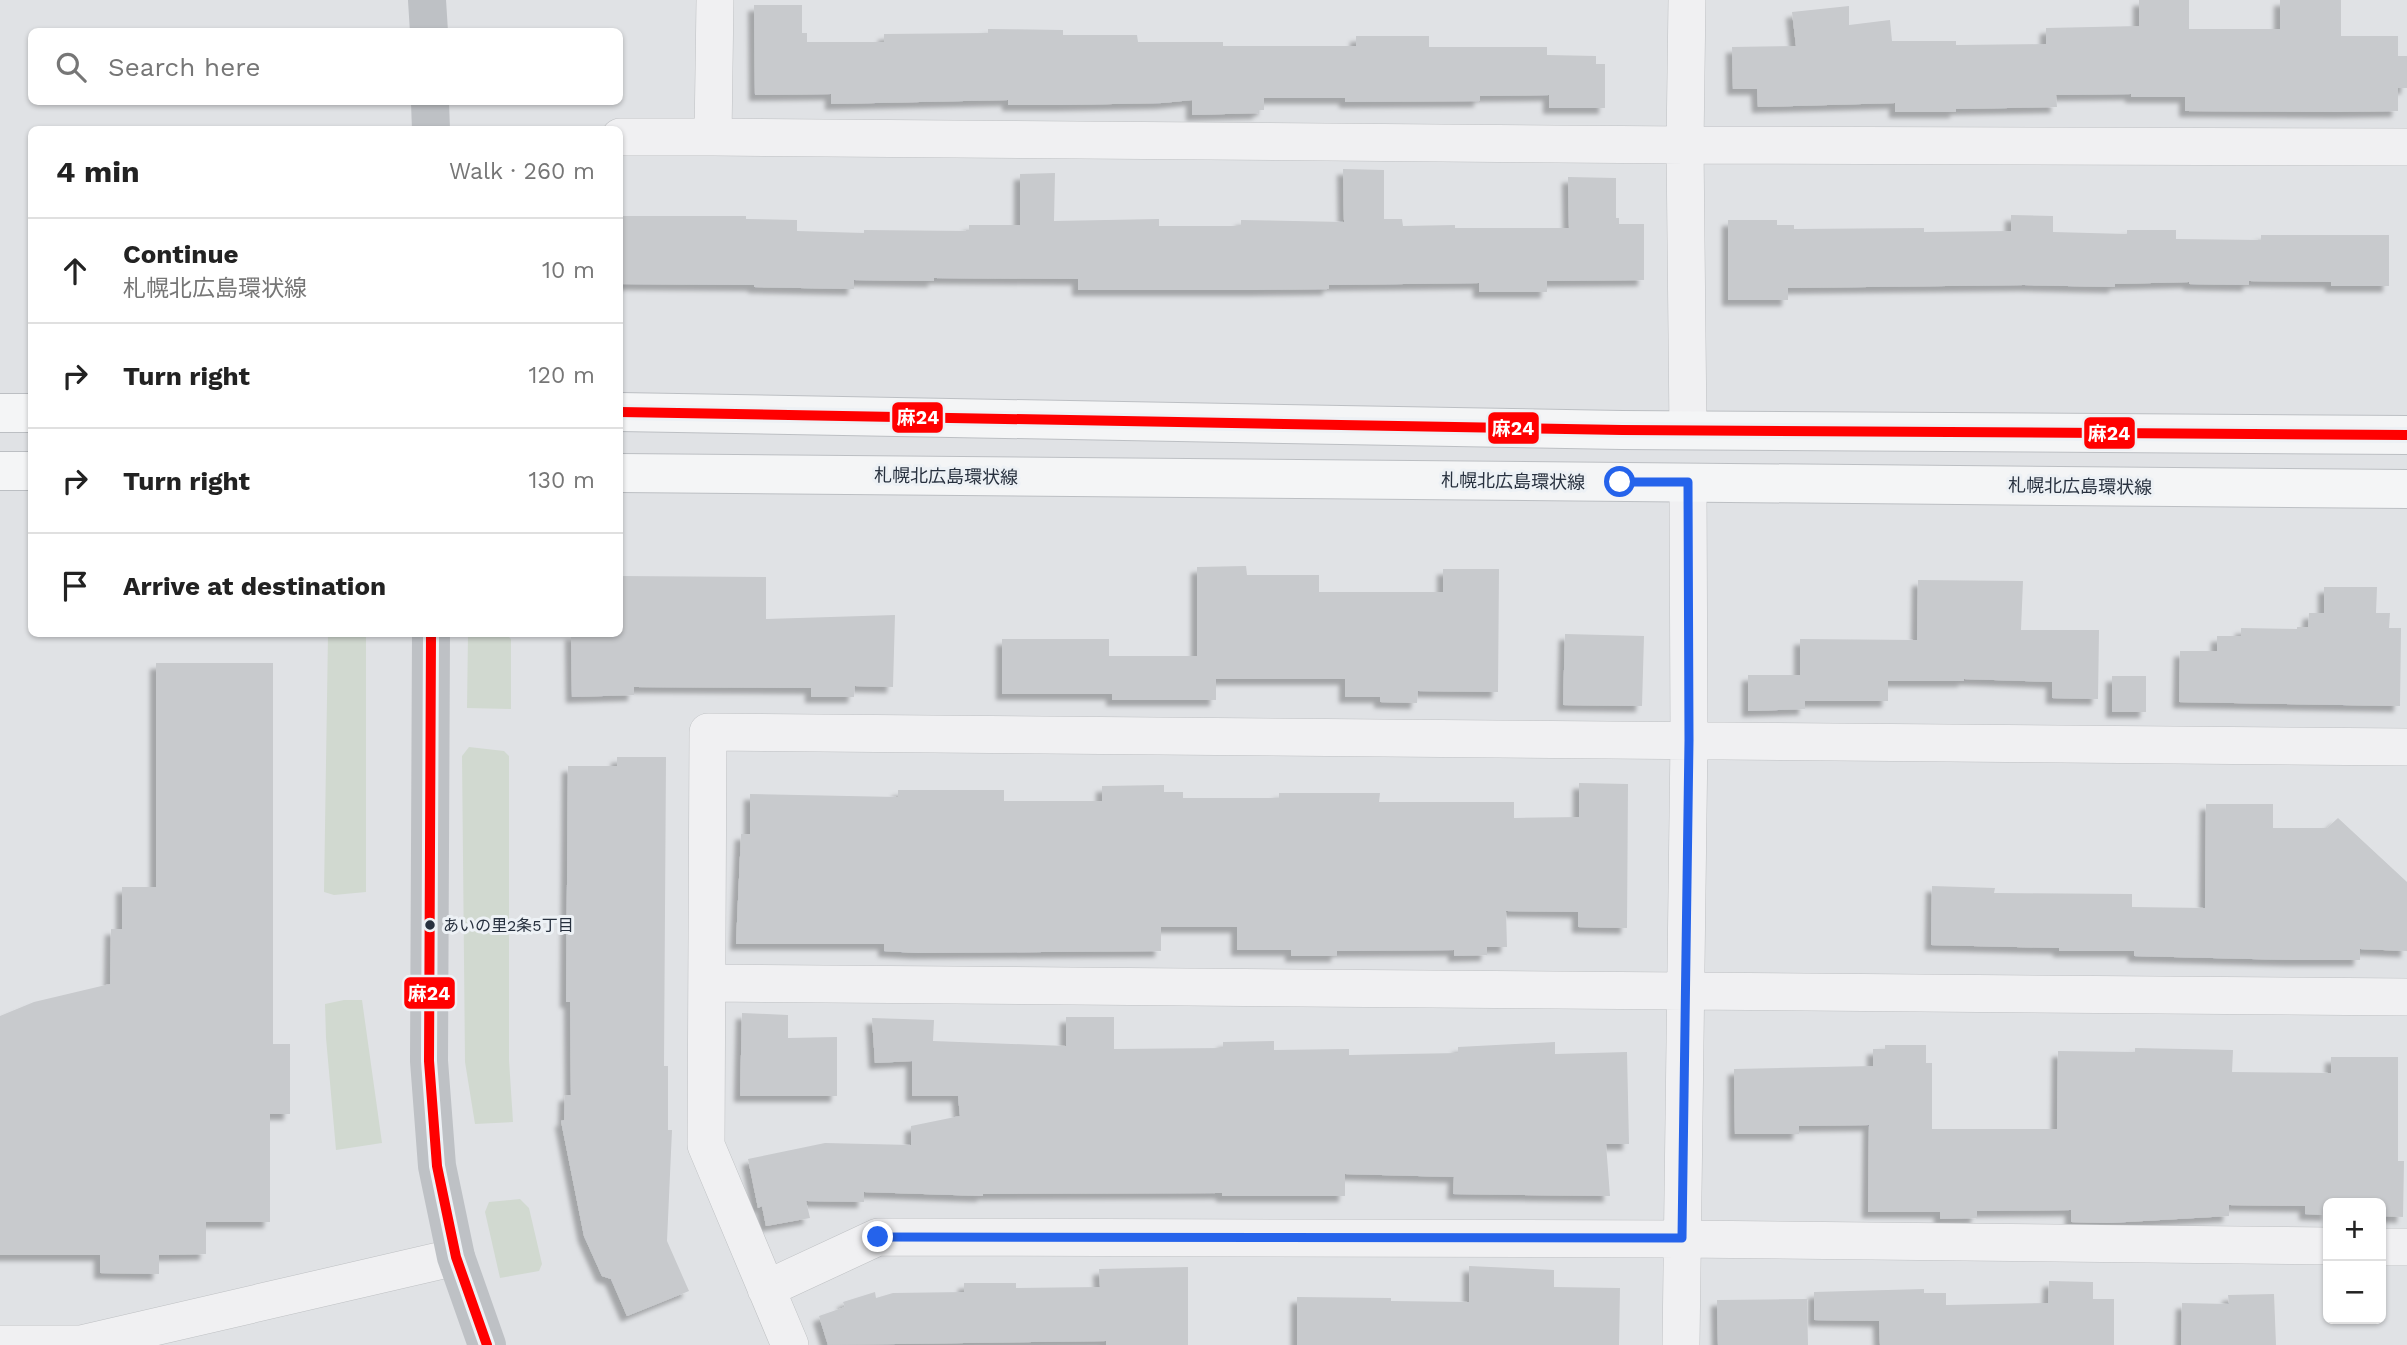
<!DOCTYPE html>
<meta charset="utf-8">
<style>
:root{--surface:#fff;--page:#f6f6f6;--text:#222;--muted:#767676;--line:#e0e0e0}
body{margin:0;font-family:"Work Sans","Noto Sans JP",sans-serif;background:var(--page);color:var(--text)}
.controls{position:absolute;right:21px;bottom:21px;display:grid;overflow:hidden;border-radius:10px;box-shadow:0 2px 5px #0004}
.controls button{width:63px;height:63px;display:grid;place-items:center;padding:0;border:0;border-bottom:2px solid var(--line);background:var(--surface);color:var(--text);font:35px sans-serif}
.stop{position:absolute;width:21px;height:21px;margin:-16px;border:5px solid #2563eb;border-radius:50%;background:#fff}
.stop.end{background:#2563eb;border-color:#fff;box-shadow:0 2px 7px #0008}
.list{margin:0;padding:0;list-style:none}
h2{display:flex;justify-content:space-between;align-items:center;height:91px;margin:0;padding:0 28px;font-size:30px}
h2 small{font-size:23px;font-weight:400;color:var(--muted)}
.list li{display:grid;grid-template-columns:46px 1fr auto;gap:21px;align-items:center;box-sizing:border-box;height:105px;padding:0 28px;border-top:2px solid var(--line)}
.list b{display:block;font-size:26px;white-space:nowrap}
.list p{margin:0;font-size:23px;white-space:nowrap;color:var(--muted)}
.list em{font-size:23px;font-style:normal;color:var(--muted)}
.icon{flex:none;width:38px;height:38px;fill:none;stroke:currentColor;stroke-width:2;stroke-linecap:round;stroke-linejoin:round}
.map{position:relative;flex:none;width:2407px;height:1345px;overflow:hidden}
.search{position:absolute;background:var(--surface);box-shadow:0 2px 5px #0004;left:28px;top:28px;width:595px;height:77px;display:flex;align-items:center;gap:18px;box-sizing:border-box;padding:0 24px;border-radius:10px;color:var(--muted);font-size:26px}
.panel{position:absolute;background:var(--surface);box-shadow:0 2px 5px #0004;left:28px;top:126px;width:595px;height:511px;border-radius:10px}
.map>svg:first-child{display:block}
.green{fill:#d1d9d0}
.building{fill:#c8cacd;filter:url(#shadow)}
.lines{fill:none;stroke-linecap:round;stroke-linejoin:round}
.street-casing{stroke:#bec0c3;stroke-width:38}
.primary-casing{stroke:#bcbfc3;stroke-width:40}
.street{stroke:#f0f0f2;stroke-width:37}
.secondary{stroke:#bec1c5;stroke-width:38}
.primary{stroke:#f4f5f6;stroke-width:38}
.bus-1-casing{stroke:#edf1f5;stroke-width:16}
.bus-1{stroke:#f00;stroke-width:10}
.route{stroke:#2563eb;stroke-width:9}
.bus-dot{fill:#27303e;stroke:#edf1f5;stroke-width:2.5}
.labels{text-anchor:middle;dominant-baseline:central;stroke-width:6;stroke-linejoin:round;paint-order:stroke}
.bus-label{font-size:16px;fill:#27303e;stroke:#edf1f5;text-anchor:start}
.street-label{font-size:18px;fill:#27303e;stroke:#edf1f5}
.line-badge{stroke:#edf1f5;stroke-width:2.5}
.badge-label{font-size:19px;text-anchor:middle;font-weight:bold;fill:#fff}
</style>
<div class="map">
<svg width="2407" height="1345" viewBox="0 0 2407 1345">
<defs>
<filter id="shadow"><feDropShadow dx="-6" dy="6" stdDeviation="2" flood-color="#0004"/></filter>
</defs>
<rect width="100%" height="100%" fill="#e0e2e5"/>
<path class="green" d="M 328,634 L 366,634 L 366,892 L 334,895 L 324,892 Z
M 468,634 L 506,634 L 511,639 L 511,709 L 467,708 Z
M 469,747 L 504,751 L 509,756 L 509,1060 L 513,1122 L 475,1124 L 465,1062 L 462,756 Z
M 344,1000 L 362,1000 L 382,1143 L 336,1150 L 326,1038 L 325,1004 Z
M 520,1199 L 529,1208 L 542,1264 L 539,1271 L 500,1278 L 485,1212 L 489,1202 Z"/>
<path class="building" d="M 2139,0 L 2189,0 L 2189,29 L 2280,29 L 2280,0 L 2341,0 L 2341,36 L 2398,36 L 2398,56 L 2407,56 L 2407,88 L 2398,88 L 2398,111 L 2340,112 L 2185,111 L 2185,97 L 2131,97 L 2131,94 L 2056,95 L 2057,107 L 1956,109 L 1956,112 L 1895,112 L 1895,103 L 1758,107 L 1757,89 L 1733,89 L 1732,47 L 1796,46 L 1792,12 L 1849,6 L 1849,25 L 1890,20 L 1892,41 L 1956,41 L 1956,45 L 2046,44 L 2046,28 L 2139,26 Z
M 754,5 L 802,5 L 802,33 L 807,33 L 807,42 L 884,42 L 884,34 L 988,33 L 988,29 L 1063,30 L 1063,35 L 1137,35 L 1138,42 L 1223,42 L 1223,46 L 1356,46 L 1356,36 L 1429,36 L 1429,47 L 1547,47 L 1547,55 L 1596,56 L 1596,64 L 1605,64 L 1605,108 L 1549,108 L 1549,95 L 1480,96 L 1480,101 L 1345,102 L 1345,98 L 1264,98 L 1264,110 L 1259,110 L 1259,113 L 1192,115 L 1192,100 L 1162,103 L 1063,105 L 1008,105 L 1008,100 L 831,104 L 831,94 L 755,95 Z
M 1343,169 L 1384,170 L 1384,219 L 1402,219 L 1403,226 L 1455,225 L 1455,228 L 1569,228 L 1568,177 L 1616,178 L 1616,218 L 1619,218 L 1619,224 L 1644,224 L 1644,280 L 1547,281 L 1547,292 L 1479,292 L 1479,283 L 1329,285 L 1329,289 L 1256,290 L 1078,290 L 1078,279 L 934,278 L 934,281 L 854,280 L 854,289 L 754,287 L 754,285 L 620,284 L 620,216 L 746,216 L 746,219 L 797,220 L 797,231 L 864,233 L 864,230 L 969,231 L 969,225 L 1020,225 L 1020,174 L 1055,173 L 1054,221 L 1159,219 L 1159,226 L 1241,226 L 1241,220 L 1344,222 Z
M 2011,215 L 2053,216 L 2053,232 L 2127,234 L 2127,230 L 2176,230 L 2176,239 L 2261,240 L 2261,235 L 2389,235 L 2389,286 L 2331,286 L 2331,282 L 2249,281 L 2249,285 L 2189,284 L 2189,282 L 2115,284 L 2115,287 L 2024,285 L 1788,288 L 1788,300 L 1728,300 L 1728,220 L 1777,220 L 1777,225 L 1794,225 L 1794,229 L 1924,228 L 1924,232 L 2011,231 Z
M 1246,566 L 1247,575 L 1319,575 L 1319,592 L 1443,592 L 1443,569 L 1499,569 L 1498,692 L 1418,691 L 1417,703 L 1380,702 L 1380,697 L 1345,697 L 1345,679 L 1216,679 L 1216,700 L 1112,700 L 1112,694 L 1002,694 L 1002,639 L 1109,639 L 1109,656 L 1197,656 L 1197,567 Z
M 620,576 L 766,577 L 766,619 L 895,615 L 893,687 L 855,686 L 854,697 L 811,697 L 811,688 L 634,687 L 634,695 L 572,697 L 571,634 L 620,634 Z
M 1918,580 L 2023,581 L 2021,630 L 2099,630 L 2098,699 L 2052,698 L 2052,682 L 1964,679 L 1964,681 L 1888,681 L 1888,701 L 1805,701 L 1805,709 L 1748,711 L 1748,675 L 1800,675 L 1800,639 L 1917,640 Z
M 2324,587 L 2377,587 L 2376,613 L 2390,613 L 2389,628 L 2401,628 L 2400,706 L 2179,702 L 2180,651 L 2217,651 L 2217,636 L 2241,636 L 2241,628 L 2297,629 L 2297,627 L 2308,627 L 2309,613 L 2324,613 Z
M 1565,634 L 1644,636 L 1642,706 L 1563,705 Z
M 156,663 L 273,663 L 273,1044 L 290,1044 L 290,1114 L 270,1114 L 270,1222 L 206,1222 L 206,1254 L 159,1255 L 159,1274 L 100,1273 L 100,1255 L 0,1255 L 0,1016 L 34,1002 L 110,984 L 111,929 L 122,929 L 122,887 L 156,887 Z
M 2112,676 L 2146,676 L 2146,712 L 2112,712 Z
M 617,757 L 666,757 L 664,1066 L 668,1066 L 668,1130 L 672,1130 L 667,1241 L 689,1291 L 627,1316 L 611,1279 L 602,1276 L 584,1236 L 561,1121 L 564,1120 L 565,1095 L 571,1095 L 570,1002 L 566,1002 L 568,766 L 617,766 Z
M 1579,783 L 1628,784 L 1627,928 L 1578,927 L 1578,912 L 1506,911 L 1507,947 L 1487,947 L 1487,955 L 1454,956 L 1454,950 L 1337,951 L 1337,956 L 1291,956 L 1291,950 L 1237,950 L 1237,927 L 1161,927 L 1161,951 L 918,953 L 884,951 L 884,944 L 736,944 L 741,834 L 750,834 L 750,794 L 898,797 L 898,790 L 1004,790 L 1004,801 L 1102,801 L 1102,786 L 1164,785 L 1164,792 L 1183,792 L 1183,798 L 1279,798 L 1279,793 L 1380,793 L 1379,802 L 1514,802 L 1514,818 L 1579,817 Z
M 2206,804 L 2273,804 L 2273,828 L 2327,828 L 2338,818 L 2407,882 L 2407,951 L 2360,949 L 2360,960 L 2291,960 L 2134,956 L 2134,951 L 2059,951 L 2059,948 L 1931,945 L 1932,886 L 1995,888 L 1994,893 L 2132,894 L 2132,907 L 2205,908 Z
M 742,1013 L 788,1015 L 788,1038 L 837,1037 L 837,1096 L 740,1096 Z
M 1066,1017 L 1114,1017 L 1114,1049 L 1223,1048 L 1223,1042 L 1274,1041 L 1274,1050 L 1349,1049 L 1349,1055 L 1458,1053 L 1458,1047 L 1555,1042 L 1555,1054 L 1627,1052 L 1629,1144 L 1606,1144 L 1610,1196 L 1453,1194 L 1454,1177 L 1345,1174 L 1345,1196 L 1222,1196 L 1222,1193 L 983,1194 L 983,1196 L 864,1192 L 864,1202 L 806,1201 L 810,1218 L 766,1226 L 762,1206 L 758,1208 L 748,1159 L 825,1143 L 911,1145 L 911,1126 L 960,1116 L 958,1096 L 912,1096 L 912,1061 L 875,1063 L 872,1018 L 934,1020 L 933,1041 L 1066,1046 Z
M 1885,1045 L 1926,1045 L 1926,1063 L 1932,1063 L 1932,1129 L 2057,1129 L 2058,1051 L 2135,1052 L 2135,1048 L 2233,1050 L 2232,1072 L 2331,1073 L 2331,1057 L 2398,1057 L 2398,1161 L 2404,1161 L 2403,1217 L 2381,1216 L 2381,1203 L 2328,1203 L 2328,1215 L 2305,1214 L 2305,1206 L 2229,1205 L 2229,1216 L 2109,1223 L 2071,1222 L 2071,1210 L 1977,1211 L 1977,1218 L 1940,1219 L 1940,1212 L 1868,1212 L 1869,1125 L 1799,1126 L 1799,1134 L 1735,1134 L 1734,1069 L 1873,1066 L 1873,1049 L 1885,1049 Z
M 1469,1266 L 1554,1270 L 1554,1287 L 1620,1288 L 1619,1345 L 1297,1345 L 1297,1297 L 1391,1298 L 1391,1301 L 1469,1302 Z
M 1188,1267 L 1188,1345 L 1106,1345 L 1106,1341 L 828,1345 L 819,1316 L 845,1307 L 843,1302 L 875,1292 L 876,1298 L 893,1293 L 964,1292 L 964,1283 L 1016,1283 L 1016,1288 L 1100,1287 L 1099,1269 Z
M 2049,1281 L 2093,1282 L 2093,1299 L 2114,1299 L 2114,1345 L 1880,1345 L 1879,1321 L 1814,1320 L 1814,1292 L 1924,1289 L 1924,1293 L 1946,1293 L 1946,1305 L 2048,1303 Z
M 2274,1294 L 2276,1345 L 2181,1345 L 2182,1303 L 2229,1304 L 2228,1295 Z
M 1807,1299 L 1808,1345 L 1718,1345 L 1717,1300 Z"/>
<g class="lines">
<defs>
<path id="street" d="M 715,0 L 713,137 L 1685,145 L 2407,147
M 1687,0 L 1685,145 L 1688,430
M 620,137 L 713,137
M 707,983 L 2407,997
M 2381,1247 L 2407,1247
M 766,1289 L 878,1237 L 1682,1239 L 2328,1246
M 0,1344 L 81,1344 L 456,1257
M 790,1345 L 706,1145 L 708,732 L 2407,747
M 1681,1345 L 1689,740 L 1688,483"/>
<path id="primary" d="M 620,412 L 1622,430 L 2407,435
M 0,413 L 32,413
M 0,471 L 32,471
M 620,473 L 2407,489"/>
</defs>
<use href="#street" class="street-casing"/>
<use href="#primary" class="primary-casing"/>
<use href="#street" class="street"/>
<path class="secondary" d="M 427,0 L 429,32
M 430,102 L 431,130
M 431,634 L 429,1061 L 437,1166 L 456,1257 L 487,1345"/>
<use href="#primary" class="primary"/>
<defs>
<path id="bus-1" d="M 620,412 L 1622,430 L 2407,435
M 431,634 L 429,1061 L 437,1166 L 456,1257 L 487,1345"/>
</defs>
<use href="#bus-1" class="bus-1-casing"/>
<use href="#bus-1" class="bus-1"/>
</g>
<g class="lines">
<path class="route" d="M 878,1237 L 1682,1238 L 1689,740 L 1688,482 L 1620,482"/>
</g>
<circle class="bus-dot" cx="430" cy="925" r="6"/>
<g class="labels">
<g class="bus-label">
<text x="443" y="925">あいの里2条5丁目</text>
</g>
<g class="street-label">
<text transform="translate(946 476) rotate(1)">札幌北広島環状線</text>
<text transform="translate(1513 481) rotate(1)">札幌北広島環状線</text>
<text transform="translate(2080 486) rotate(1)">札幌北広島環状線</text>
</g>
</g>
<g class="line-badge">
<rect x="891" y="401" width="53" height="33" rx="7" fill="#f00"/>
<rect x="1487" y="411" width="53" height="34" rx="7" fill="#f00"/>
<rect x="2083" y="416" width="53" height="34" rx="7" fill="#f00"/>
<rect x="403" y="976" width="53" height="34" rx="7" fill="#f00"/>
</g>
<g class="badge-label">
<text x="918" y="424">麻24</text>
<text x="1513" y="435">麻24</text>
<text x="2109" y="440">麻24</text>
<text x="429" y="1000">麻24</text>
</g>
</svg>
<div class="controls">
<button>+</button>
<button>−</button>
</div>
<div class="stop" style="left:1620px;top:482px"></div>
<div class="stop end" style="left:878px;top:1237px"></div>
<div class="search"><svg class="icon" aria-label="search" viewBox="0 0 24 24"><circle cx="10" cy="10" r="6"/><path d="M15 15l6 6"/></svg>Search here</div>
<section class="panel">
<h2>4 min<small>Walk · 260 m</small></h2>
<ul class="list">
<li><svg class="icon" aria-label="ahead" viewBox="0 0 24 24"><path d="M12 20V5M6 11l6-6 6 6"/></svg><div><b>Continue</b><p>札幌北広島環状線</p></div><em>10 m</em></li>
<li><svg class="icon" aria-label="right" viewBox="0 0 24 24"><path d="M7 20v-9h11M14 6l5 5-5 5"/></svg><div><b>Turn right</b></div><em>120 m</em></li>
<li><svg class="icon" aria-label="right" viewBox="0 0 24 24"><path d="M7 20v-9h11M14 6l5 5-5 5"/></svg><div><b>Turn right</b></div><em>130 m</em></li>
<li><svg class="icon" aria-label="arrive" viewBox="0 0 24 24"><path d="M6 21V4h12l-3 4 3 4H6"/></svg><div><b>Arrive at destination</b></div></li>
</ul>
</section>
</div>
